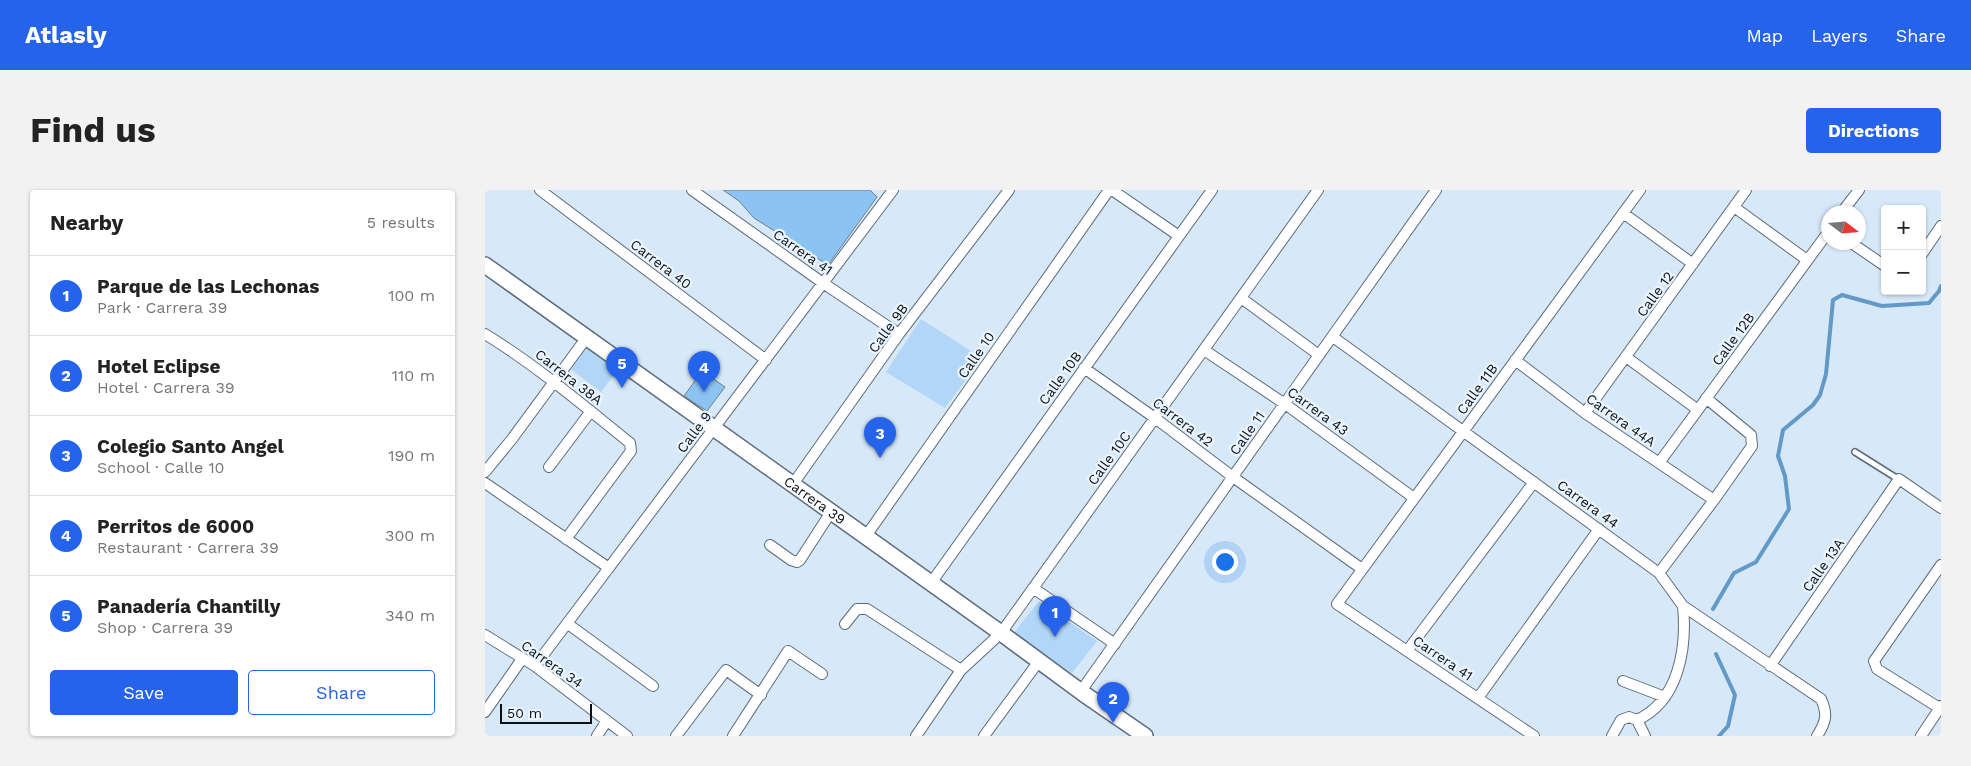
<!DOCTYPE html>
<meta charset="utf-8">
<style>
:root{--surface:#fff;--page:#f2f2f2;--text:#222;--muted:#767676;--line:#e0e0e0;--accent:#2563eb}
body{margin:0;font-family:"Work Sans",sans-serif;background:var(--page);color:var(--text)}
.controls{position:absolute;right:15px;top:15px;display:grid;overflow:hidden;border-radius:5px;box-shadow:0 1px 4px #0004}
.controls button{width:45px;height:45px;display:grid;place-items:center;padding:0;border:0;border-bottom:1px solid var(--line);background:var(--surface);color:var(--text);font:25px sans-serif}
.compass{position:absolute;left:1336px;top:15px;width:45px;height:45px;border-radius:50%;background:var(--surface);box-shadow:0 1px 4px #0004;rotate:106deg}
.scale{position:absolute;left:15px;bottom:12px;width:92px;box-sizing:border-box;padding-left:5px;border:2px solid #0a1015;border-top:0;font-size:14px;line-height:18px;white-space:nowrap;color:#0a1015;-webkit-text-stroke:4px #ebf5ff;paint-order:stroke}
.you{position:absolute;left:739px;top:371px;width:18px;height:18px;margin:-12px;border:4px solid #fff;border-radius:50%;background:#1a73e8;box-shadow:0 0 0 8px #1a73e833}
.badge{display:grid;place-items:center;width:32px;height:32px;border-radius:50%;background:var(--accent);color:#fff;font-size:16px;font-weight:700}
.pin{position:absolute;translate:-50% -41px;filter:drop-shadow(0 1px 2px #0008)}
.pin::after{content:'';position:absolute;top:26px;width:18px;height:15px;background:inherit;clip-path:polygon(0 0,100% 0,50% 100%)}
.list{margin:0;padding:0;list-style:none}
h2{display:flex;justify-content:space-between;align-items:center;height:65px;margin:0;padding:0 20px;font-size:21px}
h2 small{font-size:16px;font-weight:400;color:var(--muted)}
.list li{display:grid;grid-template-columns:32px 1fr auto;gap:15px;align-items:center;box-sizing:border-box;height:80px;padding:0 20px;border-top:1px solid var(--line)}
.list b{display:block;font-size:19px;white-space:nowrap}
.list p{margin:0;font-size:16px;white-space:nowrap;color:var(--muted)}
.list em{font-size:16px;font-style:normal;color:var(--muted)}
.actions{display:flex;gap:10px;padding:15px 20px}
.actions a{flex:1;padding:11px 0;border:1px solid var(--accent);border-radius:5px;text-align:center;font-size:18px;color:var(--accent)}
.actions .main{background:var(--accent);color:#fff}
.map{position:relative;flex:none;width:1456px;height:546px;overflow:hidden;border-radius:5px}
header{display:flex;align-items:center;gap:30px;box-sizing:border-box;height:70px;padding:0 25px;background:var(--accent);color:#fff}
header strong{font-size:24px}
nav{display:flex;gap:28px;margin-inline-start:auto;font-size:18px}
.intro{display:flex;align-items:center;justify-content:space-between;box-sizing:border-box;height:120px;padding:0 30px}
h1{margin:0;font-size:35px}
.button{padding:12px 22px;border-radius:5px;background:var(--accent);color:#fff;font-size:18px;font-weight:700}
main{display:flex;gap:30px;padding:0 30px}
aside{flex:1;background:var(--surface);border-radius:5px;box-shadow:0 1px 4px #0004}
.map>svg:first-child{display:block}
.green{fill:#b1d6f7}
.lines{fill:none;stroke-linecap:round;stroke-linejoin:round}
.stream{stroke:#6299c7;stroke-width:4}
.building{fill:#8bc3f3;stroke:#6f7f8d}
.lane-casing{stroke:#5c6c7a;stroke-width:8}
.street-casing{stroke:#5c6c7a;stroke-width:12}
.secondary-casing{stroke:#5c6c7a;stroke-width:18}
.lane{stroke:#fff;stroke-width:5}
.street{stroke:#fff;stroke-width:10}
.secondary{stroke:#fff;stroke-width:15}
.labels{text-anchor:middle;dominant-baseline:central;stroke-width:4.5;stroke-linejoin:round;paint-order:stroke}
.street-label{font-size:14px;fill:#0a1015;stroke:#ebf5ff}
</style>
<header>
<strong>Atlasly</strong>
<nav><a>Map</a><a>Layers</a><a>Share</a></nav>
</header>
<div class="intro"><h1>Find us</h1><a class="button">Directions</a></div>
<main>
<aside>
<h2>Nearby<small>5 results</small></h2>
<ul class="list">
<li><span class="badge">1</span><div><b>Parque de las Lechonas</b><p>Park · Carrera 39</p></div><em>100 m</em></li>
<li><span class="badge">2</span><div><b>Hotel Eclipse</b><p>Hotel · Carrera 39</p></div><em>110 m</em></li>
<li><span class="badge">3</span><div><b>Colegio Santo Angel</b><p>School · Calle 10</p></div><em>190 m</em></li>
<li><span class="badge">4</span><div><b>Perritos de 6000</b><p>Restaurant · Carrera 39</p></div><em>300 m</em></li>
<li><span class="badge">5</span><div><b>Panadería Chantilly</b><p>Shop · Carrera 39</p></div><em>340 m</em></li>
</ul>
<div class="actions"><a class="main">Save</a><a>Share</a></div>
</aside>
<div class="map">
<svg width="1456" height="546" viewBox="0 0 1456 546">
<rect width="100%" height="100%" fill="#d7e9f9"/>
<path class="green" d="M 436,129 L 497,168 L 460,218 L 401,182 Z
M 102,154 L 132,181 L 116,202 L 86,179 Z
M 554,411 L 612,451 L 587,483 L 528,444 Z"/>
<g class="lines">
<path class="stream" d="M 1228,419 L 1249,383 L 1271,372 L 1304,319 L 1300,286 L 1293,266 L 1298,240 L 1328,215 L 1335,205 L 1341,184 L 1348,110 L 1357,105 L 1397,116 L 1444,113 L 1454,101 L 1456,96
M 1231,464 L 1250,505 L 1243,536 L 1234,546"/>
</g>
<path class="building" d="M 238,0 L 385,0 L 392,7 L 343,75 L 269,28 L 254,11 Z
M 217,181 L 240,197 L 222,221 L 199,206 Z"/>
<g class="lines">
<defs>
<path id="lane" d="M 1370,262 L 1413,289"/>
<path id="street" d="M 55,0 L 281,170
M 207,0 L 338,93 L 414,144
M 627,0 L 694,46
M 1249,17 L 1322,70
M 1357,22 L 1374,0
M 1138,23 L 1208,74
M 1365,52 L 1400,76
M 1437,64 L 1456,36
M 756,108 L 834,165
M 0,144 C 52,176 98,215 145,253 L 146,261 L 81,349
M 848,147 L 1174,383 L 1198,416 L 1336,509 C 1343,524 1341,532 1332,546
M 719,160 L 800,214 L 929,308
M 1141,167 L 1213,220
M 1030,170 L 1100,223 L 1229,310
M 599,178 L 670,228 L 748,287 L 877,379
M 1100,223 L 1261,0
M 1174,273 L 1344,41
M 64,277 L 106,221
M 0,282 L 27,249 L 102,147
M 0,293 L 124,378
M 308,294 L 414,144 L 524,0
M 381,346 L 624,0
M 285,355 L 306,370 L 312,372 L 315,370 L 346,322
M 1456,375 L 1389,471 L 1392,479 L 1456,519
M 1174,383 L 1229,310 L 1267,256 L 1266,245 L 1221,208
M 446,393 L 727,0
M 548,398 L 630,454
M 83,434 L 168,496
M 360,434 L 372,419 L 382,419 L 476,480
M 0,445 L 50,476 L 142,546
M 922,461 L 1049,292
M 50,476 L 408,0
M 1285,476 L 1414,289 L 1456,318
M 1138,491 L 1180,507
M 596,501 L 951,0
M 993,508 L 1114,339
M 0,522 L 37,469
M 1152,530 L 1160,546
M 112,546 L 121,532
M 191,546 L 241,480 L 276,505
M 248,546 L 303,461 L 337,484
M 431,546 L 476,480 L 516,443 L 833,0
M 499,546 L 554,471
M 1049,546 L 852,414 L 1155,0
M 1127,546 L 1136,530 L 1144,527 L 1152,530 C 1194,511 1202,458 1198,416
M 1436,546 L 1456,516"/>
<g id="secondary">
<path id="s1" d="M 0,75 L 516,443 L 599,504 L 660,546"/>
</g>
</defs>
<use href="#lane" class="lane-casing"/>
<use href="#street" class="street-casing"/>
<use href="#secondary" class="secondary-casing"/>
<use href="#lane" class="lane"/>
<use href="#street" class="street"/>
<use href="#secondary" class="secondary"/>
</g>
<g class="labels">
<g class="street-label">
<text transform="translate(318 62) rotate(35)">Carrera 41</text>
<text transform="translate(176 74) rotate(37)">Carrera 40</text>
<text transform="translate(1170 104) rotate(-54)">Calle 12</text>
<text transform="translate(403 138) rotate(-54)">Calle 9B</text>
<text transform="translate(1248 149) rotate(-54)">Calle 12B</text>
<text transform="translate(491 165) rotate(-55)">Calle 10</text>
<text transform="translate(84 187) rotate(38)">Carrera 38A</text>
<text transform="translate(575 188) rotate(-54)">Calle 10B</text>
<text transform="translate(992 199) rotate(-54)">Calle 11B</text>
<text transform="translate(833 221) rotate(36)">Carrera 43</text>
<text transform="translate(1136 230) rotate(35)">Carrera 44A</text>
<text transform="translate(698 232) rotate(37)">Carrera 42</text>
<text transform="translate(209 242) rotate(-53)">Calle 9</text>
<text transform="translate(762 243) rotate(-55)">Calle 11</text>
<text transform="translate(624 268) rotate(-54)">Calle 10C</text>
<text stroke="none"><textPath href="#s1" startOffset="405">Carrera 39</textPath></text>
<text transform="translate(1103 314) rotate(36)">Carrera 44</text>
<text transform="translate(1338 375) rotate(-55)">Calle 13A</text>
<text transform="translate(958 468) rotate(34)">Carrera 41</text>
<text transform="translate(67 474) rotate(35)">Carrera 34</text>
</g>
</g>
</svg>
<div class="controls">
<button>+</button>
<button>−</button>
</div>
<svg class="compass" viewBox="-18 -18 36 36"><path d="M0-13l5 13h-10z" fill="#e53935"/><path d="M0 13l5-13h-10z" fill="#767676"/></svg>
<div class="scale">50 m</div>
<div class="you"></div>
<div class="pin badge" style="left:570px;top:447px">1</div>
<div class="pin badge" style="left:628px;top:533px">2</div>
<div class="pin badge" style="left:395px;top:268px">3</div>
<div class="pin badge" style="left:219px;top:202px">4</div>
<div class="pin badge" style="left:137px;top:198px">5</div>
</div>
</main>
